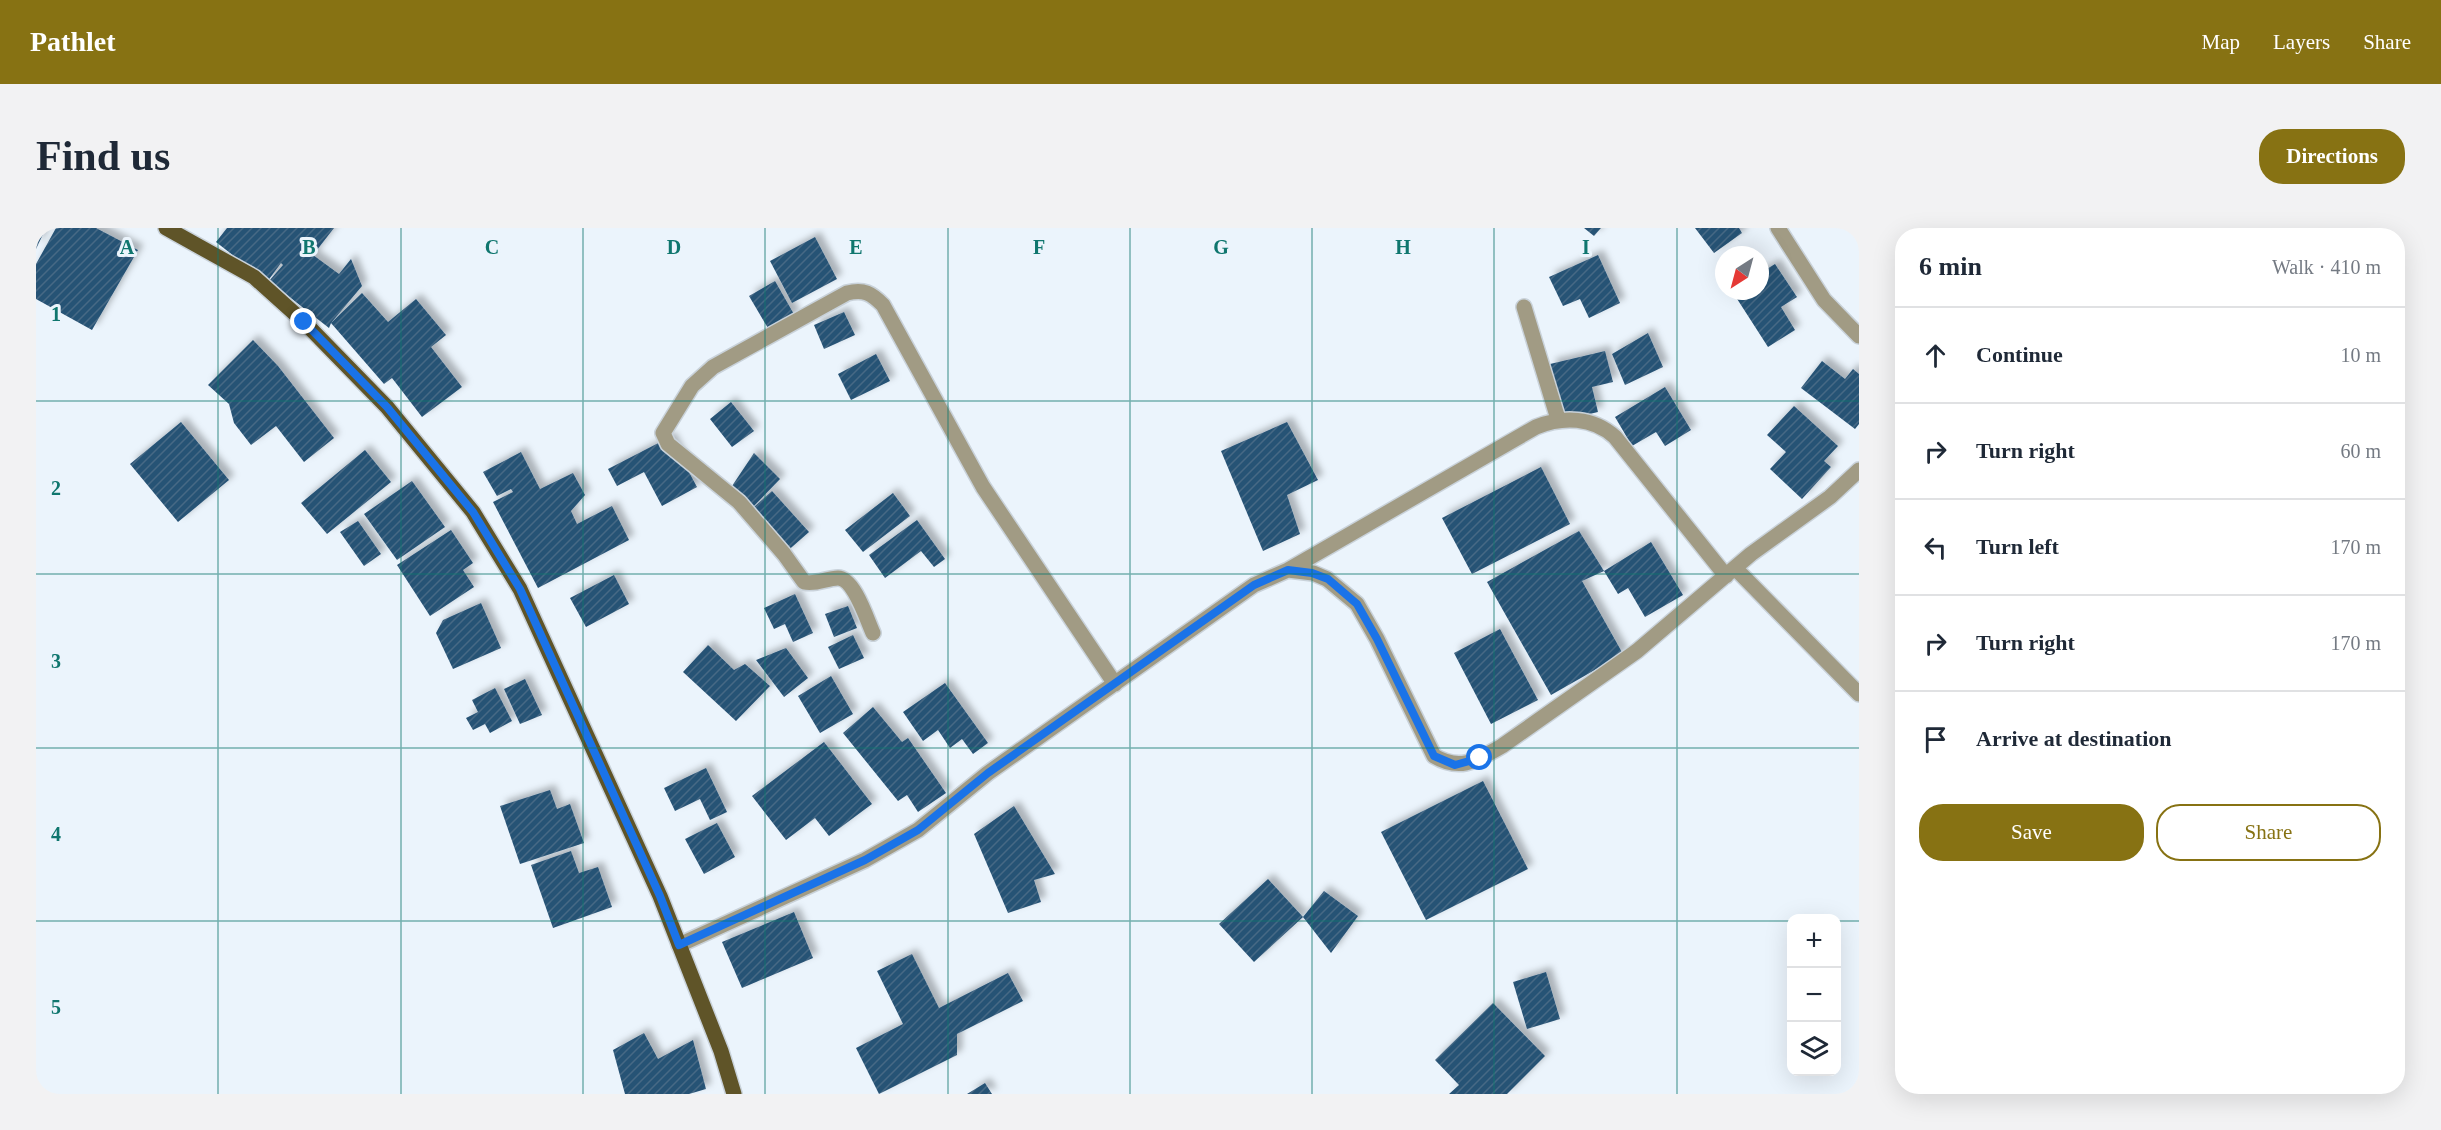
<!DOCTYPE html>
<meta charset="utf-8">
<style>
:root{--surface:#fff;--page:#f2f2f3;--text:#1f2937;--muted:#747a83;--line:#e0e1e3;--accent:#877213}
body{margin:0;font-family:Georgia,serif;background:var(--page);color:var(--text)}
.controls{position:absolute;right:18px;bottom:18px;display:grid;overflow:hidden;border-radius:12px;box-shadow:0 6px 24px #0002}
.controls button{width:54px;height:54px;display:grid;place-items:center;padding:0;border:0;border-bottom:2px solid var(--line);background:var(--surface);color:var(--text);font:30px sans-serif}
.compass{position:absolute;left:1679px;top:18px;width:54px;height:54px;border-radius:50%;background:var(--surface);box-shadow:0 6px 24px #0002;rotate:216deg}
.stop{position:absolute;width:18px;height:18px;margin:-14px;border:4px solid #1a73e8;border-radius:50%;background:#fff}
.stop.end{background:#1a73e8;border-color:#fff;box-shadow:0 2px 6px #0008}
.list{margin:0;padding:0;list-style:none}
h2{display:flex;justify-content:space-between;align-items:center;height:78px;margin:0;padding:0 24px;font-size:26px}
h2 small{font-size:20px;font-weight:400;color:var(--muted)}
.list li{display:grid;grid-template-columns:39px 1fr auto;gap:18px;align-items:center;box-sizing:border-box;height:96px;padding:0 24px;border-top:2px solid var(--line)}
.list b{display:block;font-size:22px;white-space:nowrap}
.list em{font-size:20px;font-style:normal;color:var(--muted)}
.actions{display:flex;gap:12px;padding:18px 24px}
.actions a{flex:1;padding:14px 0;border:2px solid var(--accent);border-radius:24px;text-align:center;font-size:21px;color:var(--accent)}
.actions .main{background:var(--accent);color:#fff}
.icon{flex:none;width:33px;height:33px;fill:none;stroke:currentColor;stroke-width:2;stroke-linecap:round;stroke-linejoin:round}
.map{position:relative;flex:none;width:1823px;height:866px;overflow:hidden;border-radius:24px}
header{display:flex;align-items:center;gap:36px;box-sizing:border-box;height:84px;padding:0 30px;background:var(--accent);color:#fff}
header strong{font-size:28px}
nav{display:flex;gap:33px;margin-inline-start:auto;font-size:21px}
.intro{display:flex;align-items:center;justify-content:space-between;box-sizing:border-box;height:144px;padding:0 36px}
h1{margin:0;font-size:42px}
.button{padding:15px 27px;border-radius:24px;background:var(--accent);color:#fff;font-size:21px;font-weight:700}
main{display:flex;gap:36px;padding:0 36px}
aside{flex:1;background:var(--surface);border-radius:24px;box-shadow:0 6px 24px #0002}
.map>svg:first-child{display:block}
.building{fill:url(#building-hatch);filter:url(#shadow)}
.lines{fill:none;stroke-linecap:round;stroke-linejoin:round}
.minor-casing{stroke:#c9d2da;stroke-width:18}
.major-casing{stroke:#c9d2da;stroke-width:18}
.minor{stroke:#a19b84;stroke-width:15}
.major{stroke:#5f5428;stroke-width:15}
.route{stroke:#1a73e8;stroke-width:8}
.grid{fill:none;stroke:#0f766e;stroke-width:1.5;stroke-opacity:0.55}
.grid-label{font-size:20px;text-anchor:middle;font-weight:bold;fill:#0f766e;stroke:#ebf4fc;stroke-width:6;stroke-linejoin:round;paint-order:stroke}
</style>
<header>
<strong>Pathlet</strong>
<nav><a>Map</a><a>Layers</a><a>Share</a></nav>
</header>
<div class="intro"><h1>Find us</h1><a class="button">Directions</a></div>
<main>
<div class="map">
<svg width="1823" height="866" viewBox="0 0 1823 866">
<defs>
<pattern id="building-hatch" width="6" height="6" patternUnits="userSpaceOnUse" patternTransform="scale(1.5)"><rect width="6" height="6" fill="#285275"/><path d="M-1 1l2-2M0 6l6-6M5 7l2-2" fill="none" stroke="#466985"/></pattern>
<filter id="shadow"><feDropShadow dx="5.5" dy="-5.5" stdDeviation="3" flood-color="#0004"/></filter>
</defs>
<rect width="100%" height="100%" fill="#ebf4fc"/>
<path class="building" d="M 0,0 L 10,0 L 0,21 Z
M 20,0 L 60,0 L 102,22 L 56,102 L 0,71 L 0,36 Z
M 191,0 L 298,0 L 277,27 L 303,46 L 315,31 L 326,58 L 295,95 L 326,65 L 352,94 L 380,71 L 410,107 L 395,119 L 426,159 L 386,189 L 356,150 L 348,156 L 295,95 L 293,100 L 233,53 L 247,37 L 245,35 L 231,54 L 180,14 Z
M 1548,0 L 1565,0 L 1558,8 Z
M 1659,0 L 1703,0 L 1706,5 L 1678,25 Z
M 779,9 L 801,51 L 756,75 L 734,33 Z
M 1562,27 L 1584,75 L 1553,90 L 1544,71 L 1527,78 L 1513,49 Z
M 1739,36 L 1761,69 L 1745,79 L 1759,102 L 1732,119 L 1696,63 L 1724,63 L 1724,45 Z
M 739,53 L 759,88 L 733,102 L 713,68 Z
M 808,84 L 819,107 L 788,121 L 778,97 Z
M 1612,105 L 1627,139 L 1589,157 L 1576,126 Z
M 217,112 L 242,138 L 298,210 L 268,234 L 240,198 L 215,217 L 198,195 L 193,176 L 172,157 Z
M 1569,123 L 1577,154 L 1556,159 L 1562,184 L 1528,192 L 1514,136 Z
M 840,126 L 854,153 L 815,172 L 802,146 Z
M 1786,133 L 1809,151 L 1817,141 L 1823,146 L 1823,196 L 1819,201 L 1765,160 Z
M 1629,159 L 1655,202 L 1629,218 L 1620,204 L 1596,218 L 1579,189 Z
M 695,174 L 718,203 L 696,219 L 674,191 Z
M 1758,178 L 1802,218 L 1788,233 L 1795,239 L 1766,271 L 1734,241 L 1750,224 L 1731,207 Z
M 145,194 L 193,252 L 142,294 L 94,236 Z
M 1251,194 L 1282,252 L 1251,267 L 1264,306 L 1227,323 L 1185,223 Z
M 634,209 L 661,259 L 626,278 L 608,244 L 581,258 L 572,241 Z
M 329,222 L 355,254 L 291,306 L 265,275 Z
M 485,224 L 504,261 L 537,245 L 549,267 L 535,283 L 541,296 L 576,278 L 593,312 L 502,360 L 457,274 L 477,264 L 475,261 L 461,268 L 447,244 Z
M 718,225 L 744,251 L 717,279 L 696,258 Z
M 1505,239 L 1534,296 L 1436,346 L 1406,290 Z
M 376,253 L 409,299 L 361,332 L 328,286 Z
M 736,263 L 773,304 L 748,326 L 711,285 Z
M 857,265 L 874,288 L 827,324 L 809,302 Z
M 881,292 L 909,331 L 898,339 L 885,323 L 849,350 L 833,327 Z
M 322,293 L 345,326 L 328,338 L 304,304 Z
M 415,302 L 437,335 L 427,342 L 438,359 L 394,388 L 361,337 Z
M 1543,303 L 1568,343 L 1546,353 L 1587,426 L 1515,467 L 1451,354 Z
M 1615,314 L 1647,367 L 1609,389 L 1592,360 L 1582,366 L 1568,343 Z
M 578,347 L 593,376 L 550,399 L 534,370 Z
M 759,366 L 777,405 L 757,414 L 749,396 L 738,401 L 728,380 Z
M 445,375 L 465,420 L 417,441 L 400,405 L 407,392 Z
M 812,378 L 821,400 L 798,409 L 789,386 Z
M 1464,401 L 1502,472 L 1455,496 L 1418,425 Z
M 817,407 L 828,430 L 803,441 L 792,419 Z
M 672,417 L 698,442 L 709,436 L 734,458 L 700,493 L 647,444 Z
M 750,420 L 772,450 L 748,469 L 720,432 Z
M 795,448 L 817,486 L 784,505 L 762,468 Z
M 489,451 L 506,487 L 484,496 L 468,461 Z
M 909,455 L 952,515 L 937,526 L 926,511 L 914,520 L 902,502 L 887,513 L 867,484 Z
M 459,460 L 476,493 L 454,505 L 449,496 L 437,502 L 430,490 L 442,484 L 436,472 Z
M 837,479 L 866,514 L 872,510 L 910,565 L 882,584 L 871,567 L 862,573 L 807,505 Z
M 788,514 L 836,576 L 793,608 L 779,590 L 750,612 L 716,568 Z
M 670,540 L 691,584 L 674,592 L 664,571 L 639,583 L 628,560 Z
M 1447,553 L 1492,641 L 1390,692 L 1345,604 Z
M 514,562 L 521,581 L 534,576 L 548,615 L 484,636 L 464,578 Z
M 978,578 L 1019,646 L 998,652 L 1005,674 L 972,685 L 938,606 Z
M 681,595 L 699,629 L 668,646 L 649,611 Z
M 535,623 L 543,645 L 562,639 L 576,679 L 517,700 L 495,637 Z
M 1232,651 L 1267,689 L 1218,734 L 1183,696 Z
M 1288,663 L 1322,688 L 1295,725 L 1267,689 Z
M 758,684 L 777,730 L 706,760 L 686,714 Z
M 876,726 L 903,780 L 972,745 L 987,773 L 921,806 L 921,827 L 843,866 L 820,820 L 867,796 L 841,743 Z
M 1510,744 L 1524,791 L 1491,801 L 1477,754 Z
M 1457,775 L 1509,828 L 1471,866 L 1413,866 L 1423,857 L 1399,832 Z
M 608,805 L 622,831 L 657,812 L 670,861 L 653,866 L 589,866 L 577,822 Z
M 949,855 L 956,866 L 931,866 Z"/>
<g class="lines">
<defs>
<path id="minor" d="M 1742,0 L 1788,72 L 1823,108
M 1488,79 L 1522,191
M 1699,340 L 1823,466
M 1252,342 L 1500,199 C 1527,188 1557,189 1579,209 L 1690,348
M 837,405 C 831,392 818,350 802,350 C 791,350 780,357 768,354 L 748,326 L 703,274 L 632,216 L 627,205 L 656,158 L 677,139 L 811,65 C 828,61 835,65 847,77 L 947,259 L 1079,456
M 643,717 L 829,632 L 882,602 L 952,545 L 1218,357 L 1252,342 L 1277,345 L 1291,351 L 1321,376 L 1341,411 L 1398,528 C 1425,544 1441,532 1466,518 L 1601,423 L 1715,326 L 1794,269 L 1823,242"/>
<path id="major" d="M 130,0 L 218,49 L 268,94 L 351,179 L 437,284 L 484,361 L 624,668 L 685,823 L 698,866"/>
</defs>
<use href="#minor" class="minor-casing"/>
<use href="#major" class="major-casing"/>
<use href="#minor" class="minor"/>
<use href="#major" class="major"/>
</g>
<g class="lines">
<path class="route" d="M 268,94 L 351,179 L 437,284 L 484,361 L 624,668 L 643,717 L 829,632 L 882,602 L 952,545 L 1218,357 L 1252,342 L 1276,345 L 1292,351 L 1321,376 L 1341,411 L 1398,528 L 1419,537 L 1444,530"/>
</g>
<path class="grid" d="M 182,0 L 182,866M 365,0 L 365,866M 547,0 L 547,866M 729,0 L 729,866M 912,0 L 912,866M 1094,0 L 1094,866M 1276,0 L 1276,866M 1458,0 L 1458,866M 1641,0 L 1641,866M 0,173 L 1823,173M 0,346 L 1823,346M 0,520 L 1823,520M 0,693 L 1756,693M 1800,693 L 1823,693"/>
<g class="grid-label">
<text x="91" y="26">A</text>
<text x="273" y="26">B</text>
<text x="456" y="26">C</text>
<text x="638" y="26">D</text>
<text x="820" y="26">E</text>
<text x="1003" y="26">F</text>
<text x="1185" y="26">G</text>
<text x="1367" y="26">H</text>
<text x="1550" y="26">I</text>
<text x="20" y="93">1</text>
<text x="20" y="267">2</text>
<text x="20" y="440">3</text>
<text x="20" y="613">4</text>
<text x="20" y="786">5</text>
</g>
</svg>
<div class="controls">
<button>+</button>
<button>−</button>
<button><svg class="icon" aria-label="layers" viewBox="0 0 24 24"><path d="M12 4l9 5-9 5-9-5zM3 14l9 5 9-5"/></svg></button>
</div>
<svg class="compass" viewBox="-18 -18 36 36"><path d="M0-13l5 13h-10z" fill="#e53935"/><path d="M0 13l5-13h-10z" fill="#747a83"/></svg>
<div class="stop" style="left:1444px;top:530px"></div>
<div class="stop end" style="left:268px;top:94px"></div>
</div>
<aside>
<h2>6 min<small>Walk · 410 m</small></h2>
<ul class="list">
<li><svg class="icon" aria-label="ahead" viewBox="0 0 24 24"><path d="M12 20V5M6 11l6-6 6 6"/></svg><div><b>Continue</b></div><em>10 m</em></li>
<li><svg class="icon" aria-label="right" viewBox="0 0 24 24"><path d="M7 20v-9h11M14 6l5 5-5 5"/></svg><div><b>Turn right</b></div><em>60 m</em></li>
<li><svg class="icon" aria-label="left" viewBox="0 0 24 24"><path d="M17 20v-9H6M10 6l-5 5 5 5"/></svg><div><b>Turn left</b></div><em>170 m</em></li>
<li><svg class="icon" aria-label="right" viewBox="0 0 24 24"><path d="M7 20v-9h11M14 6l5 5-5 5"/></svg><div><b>Turn right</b></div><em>170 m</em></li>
<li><svg class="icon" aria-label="arrive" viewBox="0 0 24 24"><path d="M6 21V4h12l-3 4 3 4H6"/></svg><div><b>Arrive at destination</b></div></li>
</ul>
<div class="actions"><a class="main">Save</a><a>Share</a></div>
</aside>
</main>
